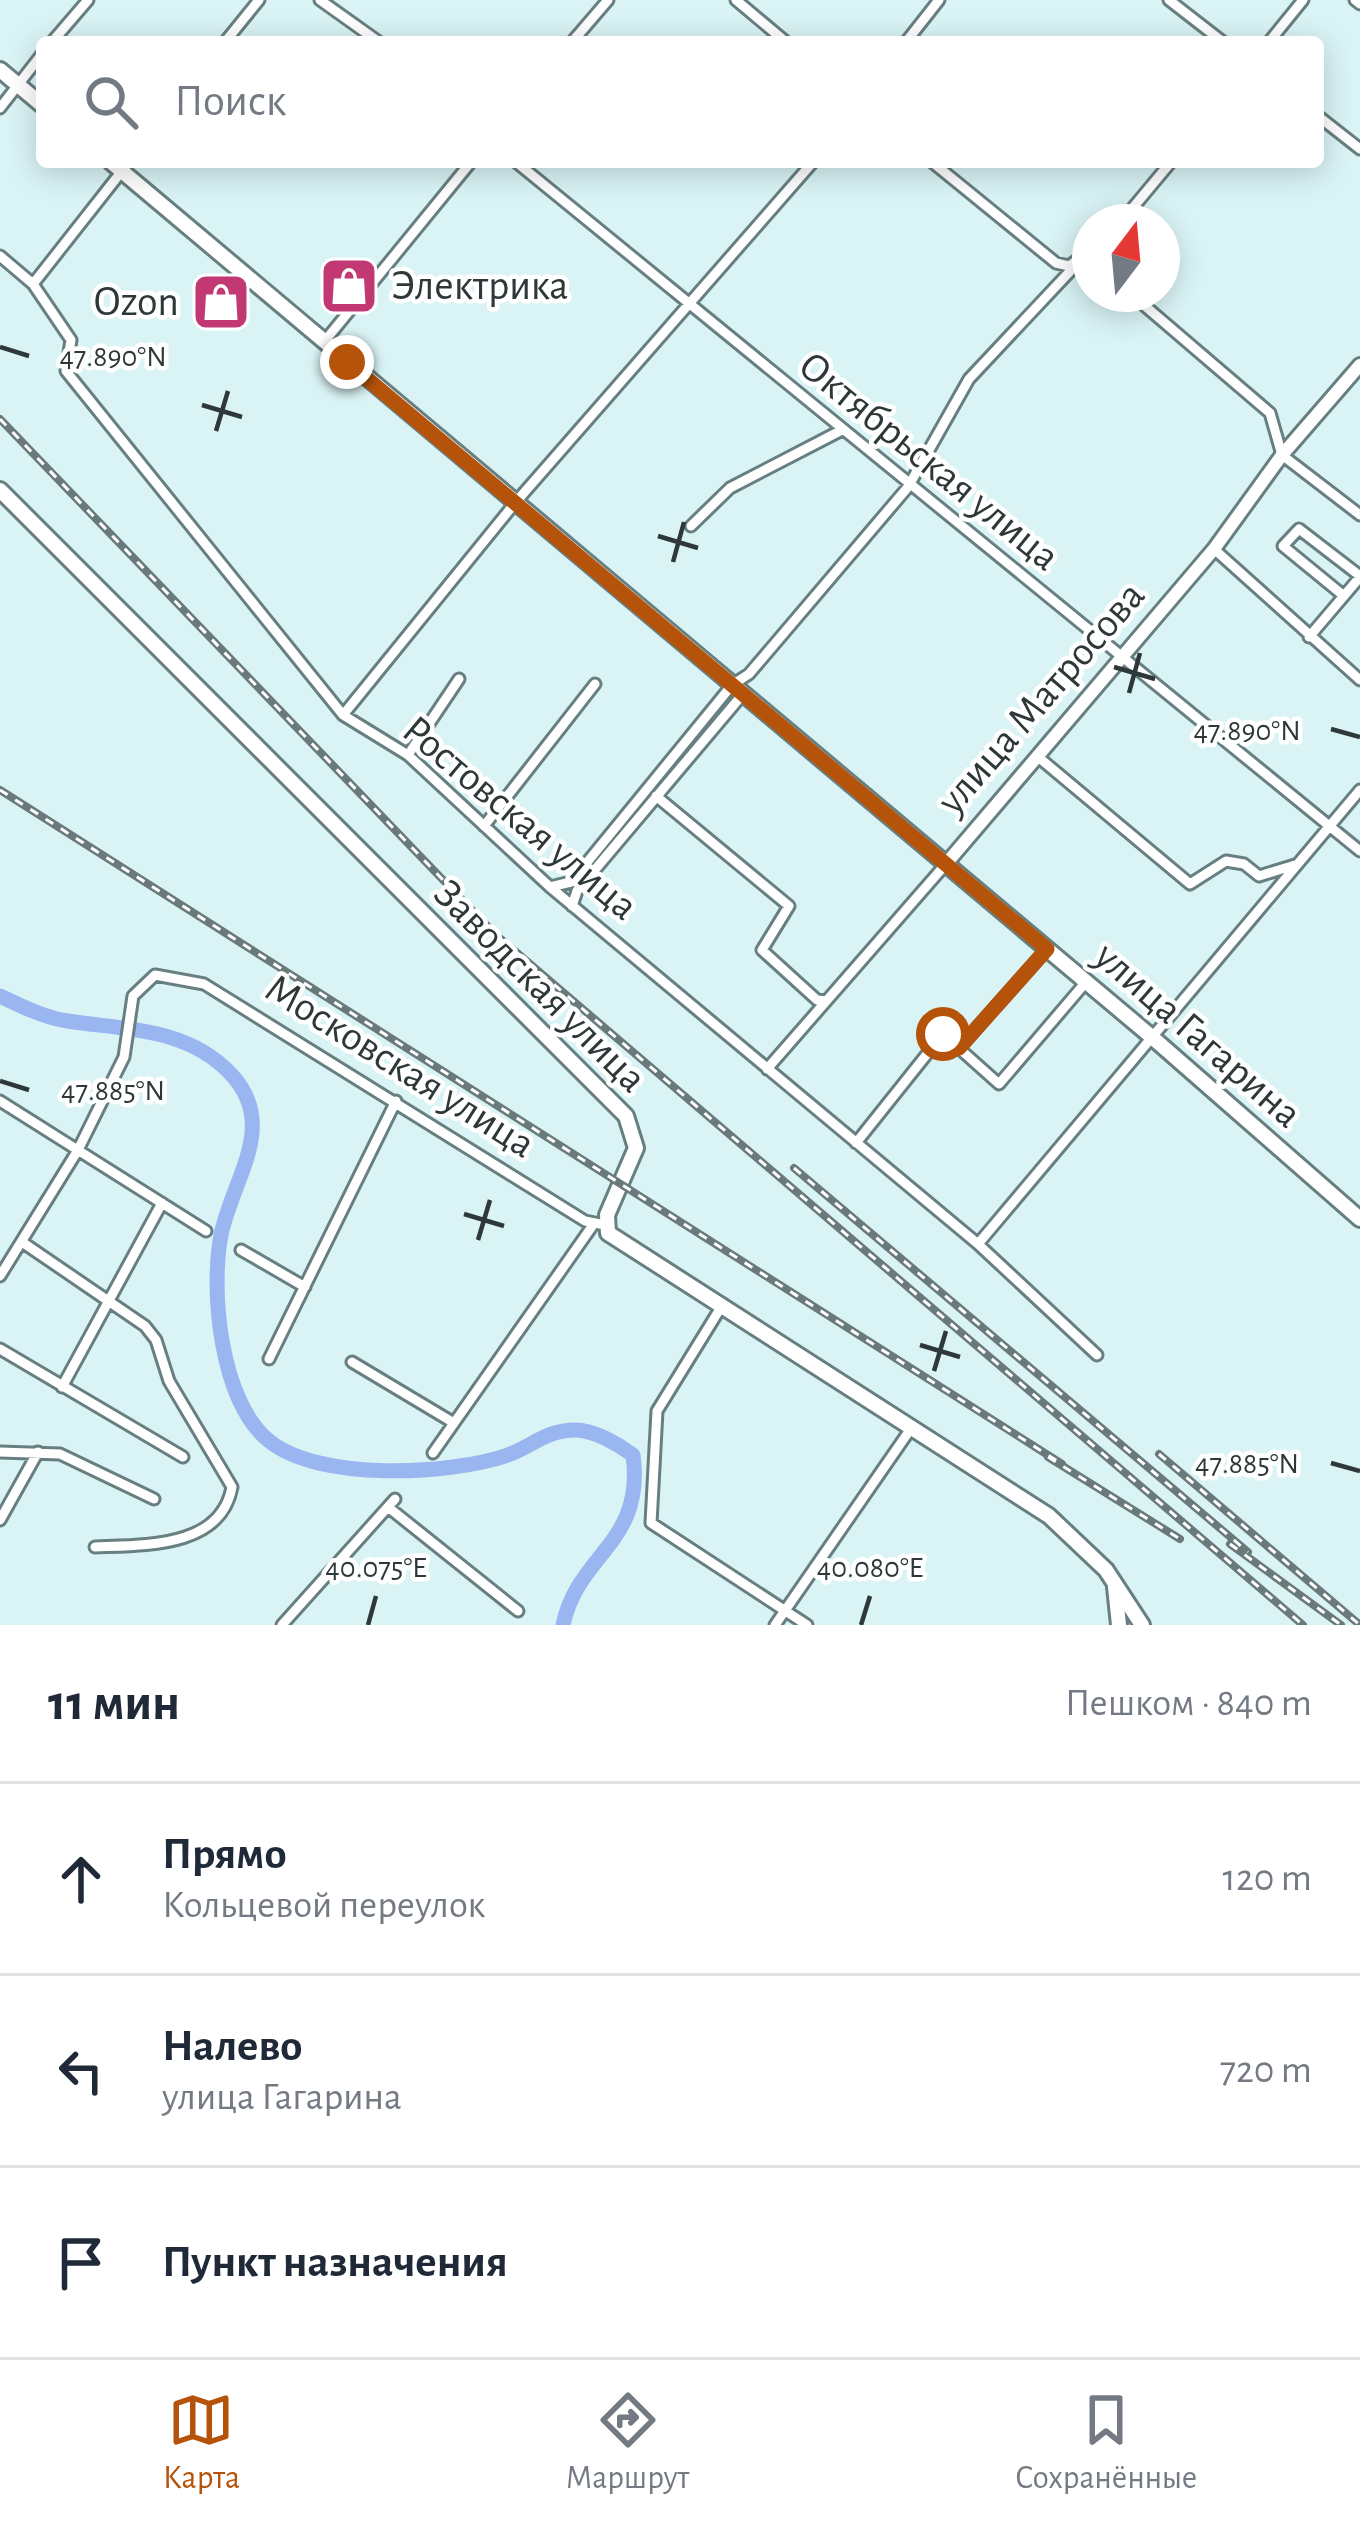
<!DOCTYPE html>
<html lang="ru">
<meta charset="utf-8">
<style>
:root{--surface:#fff;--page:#f6f6f7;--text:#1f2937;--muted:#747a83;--line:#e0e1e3;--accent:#b45309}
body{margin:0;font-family:"Alegreya Sans",sans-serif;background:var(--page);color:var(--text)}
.compass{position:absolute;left:1072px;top:204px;width:108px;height:108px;border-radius:50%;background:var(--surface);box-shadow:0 6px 30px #0003;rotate:16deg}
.stop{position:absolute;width:36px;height:36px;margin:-27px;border:9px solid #b45309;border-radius:50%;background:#fff}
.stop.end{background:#b45309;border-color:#fff;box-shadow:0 3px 12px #0008}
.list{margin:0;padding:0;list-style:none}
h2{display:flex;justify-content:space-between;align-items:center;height:156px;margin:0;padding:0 48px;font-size:51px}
h2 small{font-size:39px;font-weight:400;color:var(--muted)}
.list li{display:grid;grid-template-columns:78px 1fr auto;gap:36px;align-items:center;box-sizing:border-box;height:192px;padding:0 48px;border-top:3px solid var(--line)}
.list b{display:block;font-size:45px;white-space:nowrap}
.list p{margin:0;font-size:39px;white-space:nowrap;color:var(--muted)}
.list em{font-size:39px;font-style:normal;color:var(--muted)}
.icon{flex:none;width:66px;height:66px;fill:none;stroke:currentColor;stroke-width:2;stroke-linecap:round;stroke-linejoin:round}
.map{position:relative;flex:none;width:1360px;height:1625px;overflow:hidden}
.search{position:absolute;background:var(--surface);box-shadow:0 6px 30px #0003;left:36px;right:36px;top:36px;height:132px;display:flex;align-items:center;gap:30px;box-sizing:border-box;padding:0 42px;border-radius:12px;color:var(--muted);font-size:45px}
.sheet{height:732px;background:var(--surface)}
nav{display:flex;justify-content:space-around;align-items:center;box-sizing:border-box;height:168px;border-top:3px solid var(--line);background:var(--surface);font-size:33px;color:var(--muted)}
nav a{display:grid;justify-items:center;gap:6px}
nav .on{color:var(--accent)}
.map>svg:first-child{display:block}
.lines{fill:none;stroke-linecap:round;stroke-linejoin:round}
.river{stroke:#99b6f1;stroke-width:15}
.minor-casing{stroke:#687f81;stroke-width:15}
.tertiary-casing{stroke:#687f81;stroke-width:18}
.secondary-casing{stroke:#687f81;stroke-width:20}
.minor{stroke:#fff;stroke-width:9}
.tertiary{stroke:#fff;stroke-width:12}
.secondary{stroke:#fff;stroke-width:14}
.rail-casing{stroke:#6a7a7b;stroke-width:8}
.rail{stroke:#fff;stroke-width:3;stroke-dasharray:9;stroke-linecap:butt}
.route{stroke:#b45309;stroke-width:15}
.ticks{fill:none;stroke:#2e3839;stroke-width:4.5}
.labels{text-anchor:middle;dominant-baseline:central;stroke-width:9;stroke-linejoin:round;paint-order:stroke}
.poi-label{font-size:42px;fill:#2e3839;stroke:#fff;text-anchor:start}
.street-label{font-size:42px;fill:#2e3839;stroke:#fff}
.ticks-label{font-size:30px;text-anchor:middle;fill:#2e3839;stroke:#fff;stroke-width:9;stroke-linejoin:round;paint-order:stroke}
</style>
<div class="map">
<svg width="1360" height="1625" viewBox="0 0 1360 1625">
<rect width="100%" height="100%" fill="#daf4f6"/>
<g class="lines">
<path class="river" d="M 0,996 C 21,1006 45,1018 68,1021 C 125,1030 186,1027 230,1073 C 280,1125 232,1179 221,1235 C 210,1293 221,1401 268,1440 C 318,1482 450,1475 508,1455 C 532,1446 547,1430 575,1430 C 594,1430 618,1444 633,1455 C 645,1544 578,1553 563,1625"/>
<defs>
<path id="minor" d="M 320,0 L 379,42
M 736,0 L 786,42
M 1169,0 L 1223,42
M 1355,0 L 1360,4
M 52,42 L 88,0
M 225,42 L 259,0
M 572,42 L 608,0
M 906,42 L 939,0
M 1269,42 L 1303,0
M 0,108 L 42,54
M 1318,116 L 1360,149
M 516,162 L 1360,851
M 932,162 L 1056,263 L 1069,266 L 1085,254 L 1090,259
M 1121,222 L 1171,162
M 0,256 L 33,284 L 71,340 L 66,371 L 343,715 L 408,755 L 550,887 L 978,1244 L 1097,1355
M 33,284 L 129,162
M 1131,294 L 1270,413 L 1282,455 L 1360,515
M 324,342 L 471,162
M 691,526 L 730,488 L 840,431
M 1214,549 L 1360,680
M 1344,596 L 1283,546 L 1299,529 L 1360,576
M 1309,637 L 1360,577
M 343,715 L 515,503 L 813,162
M 408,755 L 459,679
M 1037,756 L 1190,884 L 1226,861 L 1244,864 L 1259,876 L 1295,865
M 656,796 L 789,906 L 762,950 L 817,1000 L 826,1001
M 484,826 L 595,684
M 550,887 L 571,882 L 732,685 L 749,674 L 908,487 L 969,379 L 1090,250
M 572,906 L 577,891 L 743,694
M 959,1048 L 1047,949
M 767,1069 L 945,865
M 0,1101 L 206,1231
M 856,1143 L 943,1034 L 999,1084 L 1086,982
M 22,1242 L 145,1326 L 156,1340 L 169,1381 L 232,1487 C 221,1548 145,1545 95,1547
M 978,1244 L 1360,790
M 241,1250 L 305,1287
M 0,1276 L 78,1150 L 124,1057 L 133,996 L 155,975 L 204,984 L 585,1221 L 605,1225
M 723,1304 L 657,1411 L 651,1523 L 807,1625
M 0,1349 L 183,1457
M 269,1359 L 396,1101
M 352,1362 L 454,1423
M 62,1387 L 162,1203
M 0,1452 L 60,1454 L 154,1499
M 433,1453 L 593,1225
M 388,1507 L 518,1611
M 0,1520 L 38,1452
M 282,1625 L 395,1499
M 775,1625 L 912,1427"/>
<path id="tertiary" d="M 945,865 L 1214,549 L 1282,455 L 1360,365"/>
<path id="secondary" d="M 0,70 L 42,105
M 111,162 L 1153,1038 L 1360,1219
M 0,490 L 626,1116 L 636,1148 L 607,1215 L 608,1233 L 1049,1516 L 1106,1570 L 1142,1625
M 1115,1587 L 1119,1625"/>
</defs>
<use href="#minor" class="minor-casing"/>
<use href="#tertiary" class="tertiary-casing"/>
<use href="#secondary" class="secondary-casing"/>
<use href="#minor" class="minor"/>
<use href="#tertiary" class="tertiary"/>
<use href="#secondary" class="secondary"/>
<defs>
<path id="rail" d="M 0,419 L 495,934 L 1303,1625
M 0,790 L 1062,1464
M 794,1168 L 1248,1552
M 1159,1454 L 1360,1625
M 1048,1457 L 1180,1539
M 1230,1544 L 1341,1625"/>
</defs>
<use href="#rail" class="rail-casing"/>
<use href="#rail" class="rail"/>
</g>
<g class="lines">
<path class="route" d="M 347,362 L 1047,949 L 959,1048 L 943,1034"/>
</g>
<path class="ticks" d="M 0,347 L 29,356M 202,405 L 242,417M 216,431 L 228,391M 658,536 L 698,548M 673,562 L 684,522M 1114,667 L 1155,679M 1129,693 L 1140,653M 1331,729 L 1360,737M 0,1081 L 29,1090M 464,1214 L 504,1226M 478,1240 L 490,1200M 920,1345 L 960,1357M 934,1371 L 946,1331M 1331,1463 L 1360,1471M 368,1625 L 376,1596M 861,1625 L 870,1596"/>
<defs>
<symbol id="shop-square" viewBox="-11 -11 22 22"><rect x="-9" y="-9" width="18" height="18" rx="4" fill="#c13872" stroke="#fff"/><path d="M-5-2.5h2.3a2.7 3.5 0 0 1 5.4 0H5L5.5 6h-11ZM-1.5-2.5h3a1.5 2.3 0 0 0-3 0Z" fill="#fff"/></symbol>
</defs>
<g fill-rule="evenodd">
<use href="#shop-square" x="316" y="253" width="66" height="66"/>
<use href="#shop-square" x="188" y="269" width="66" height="66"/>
</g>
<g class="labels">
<g class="poi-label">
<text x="391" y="286">Электрика</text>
<text x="179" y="302" text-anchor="end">Ozon</text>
</g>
<g class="street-label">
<text transform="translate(929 461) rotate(39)">Октябрьская улица</text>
<text transform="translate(1041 698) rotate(-49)">улица Матросова</text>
<text transform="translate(520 818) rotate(40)">Ростовская улица</text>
<text transform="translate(540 986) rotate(45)">Заводская улица</text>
<text transform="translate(1198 1035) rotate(41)">улица Гагарина</text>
<text transform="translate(400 1066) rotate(32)">Московская улица</text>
</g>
</g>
<g class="ticks-label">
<text x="113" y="366">47.890°N</text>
<text x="1247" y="740">47.890°N</text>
<text x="113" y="1100">47.885°N</text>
<text x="1247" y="1473">47.885°N</text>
<text x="376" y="1577">40.075°E</text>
<text x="870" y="1577">40.080°E</text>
</g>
</svg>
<svg class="compass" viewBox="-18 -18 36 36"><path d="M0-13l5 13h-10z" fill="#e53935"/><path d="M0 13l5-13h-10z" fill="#747a83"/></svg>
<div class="stop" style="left:943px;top:1034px"></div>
<div class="stop end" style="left:347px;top:362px"></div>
<div class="search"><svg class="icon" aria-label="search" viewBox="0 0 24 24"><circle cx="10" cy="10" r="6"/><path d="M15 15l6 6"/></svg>Поиск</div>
</div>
<section class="sheet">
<h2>11 мин<small>Пешком · 840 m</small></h2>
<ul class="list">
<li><svg class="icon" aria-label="ahead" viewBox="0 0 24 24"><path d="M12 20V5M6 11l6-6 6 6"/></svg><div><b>Прямо</b><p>Кольцевой переулок</p></div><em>120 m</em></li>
<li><svg class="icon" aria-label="left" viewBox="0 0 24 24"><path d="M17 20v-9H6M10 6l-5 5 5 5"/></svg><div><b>Налево</b><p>улица Гагарина</p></div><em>720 m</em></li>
<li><svg class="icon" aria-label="arrive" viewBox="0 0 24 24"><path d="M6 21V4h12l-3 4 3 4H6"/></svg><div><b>Пункт назначения</b></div></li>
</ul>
</section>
<nav>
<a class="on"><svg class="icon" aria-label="map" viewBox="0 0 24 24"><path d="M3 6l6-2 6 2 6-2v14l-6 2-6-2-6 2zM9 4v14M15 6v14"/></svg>Карта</a>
<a><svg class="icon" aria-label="directions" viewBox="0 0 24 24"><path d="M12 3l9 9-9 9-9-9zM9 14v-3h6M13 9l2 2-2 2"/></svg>Маршрут</a>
<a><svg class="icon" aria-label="saved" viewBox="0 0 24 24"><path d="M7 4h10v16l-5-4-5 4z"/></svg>Сохранённые</a>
</nav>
